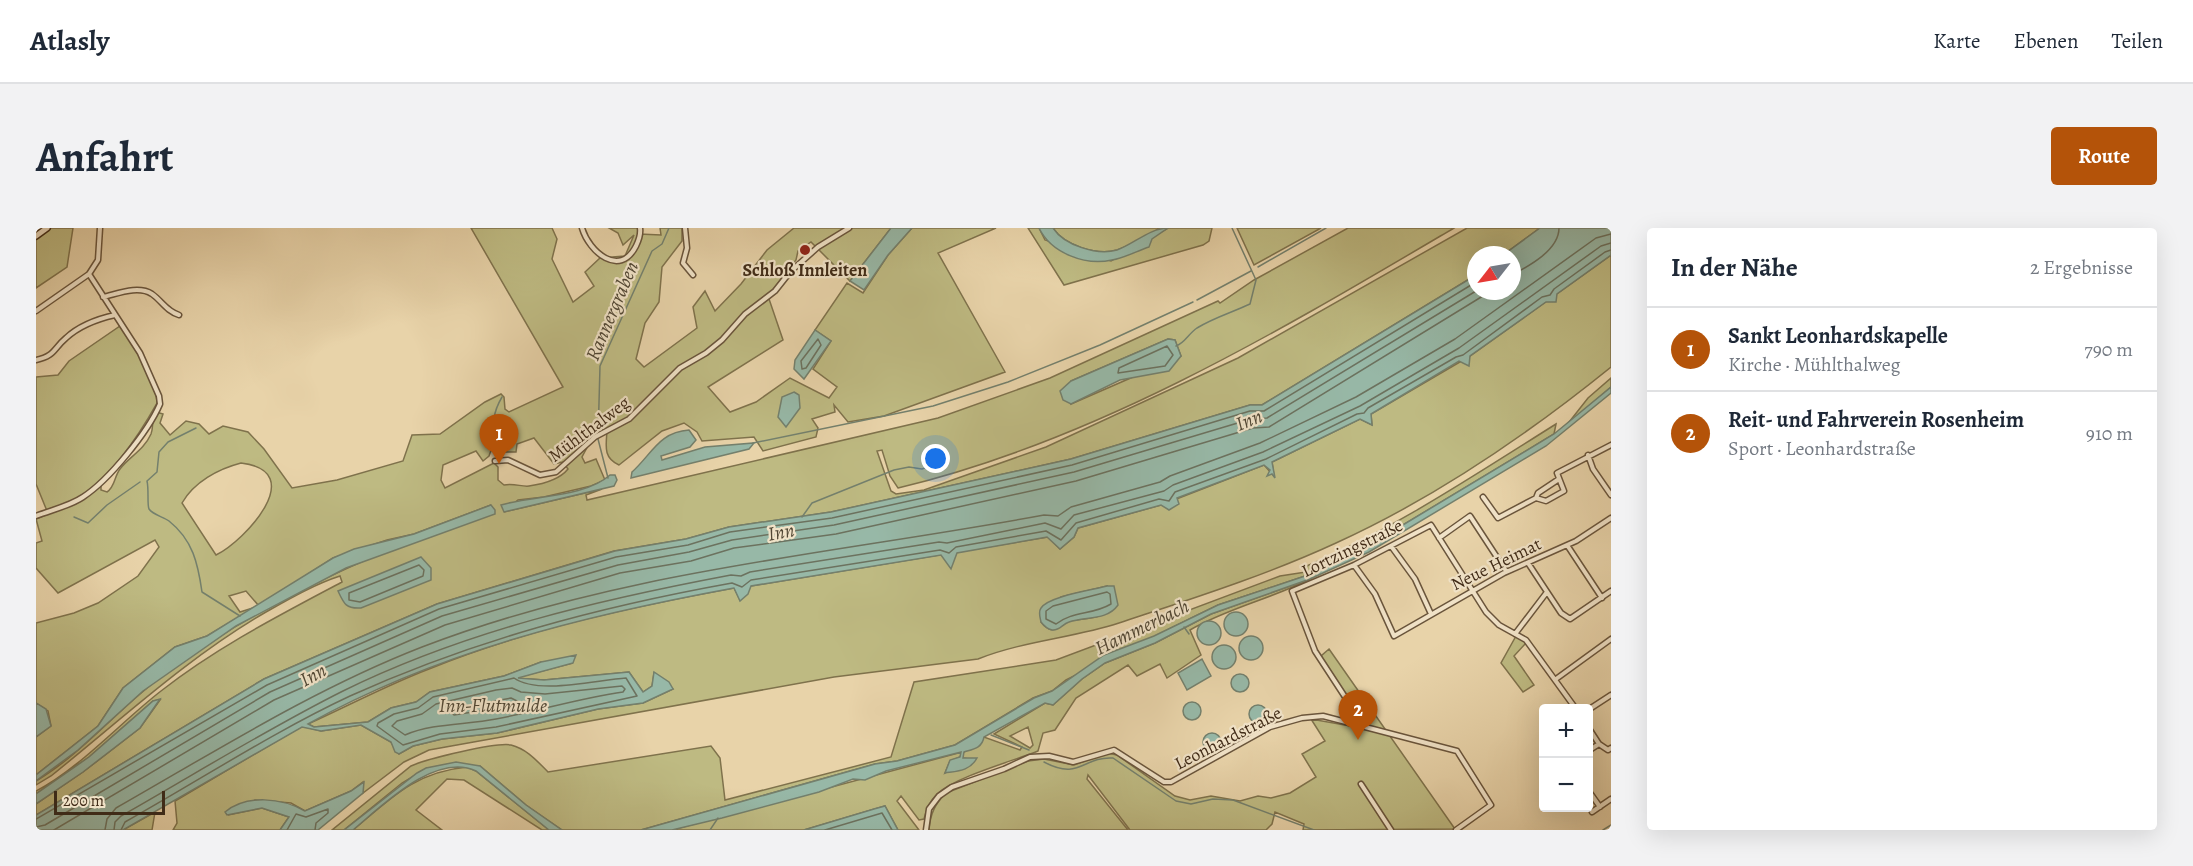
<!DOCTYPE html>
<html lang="de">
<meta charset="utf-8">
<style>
:root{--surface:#fff;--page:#f2f2f3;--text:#1f2937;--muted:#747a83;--line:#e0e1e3;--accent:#b45309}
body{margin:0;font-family:Alegreya,serif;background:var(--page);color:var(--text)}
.controls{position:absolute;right:18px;bottom:18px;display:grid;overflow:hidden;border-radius:6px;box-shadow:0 6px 24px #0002}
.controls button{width:54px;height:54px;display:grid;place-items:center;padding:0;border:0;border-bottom:2px solid var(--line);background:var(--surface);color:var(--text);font:30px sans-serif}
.compass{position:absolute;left:1431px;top:18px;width:54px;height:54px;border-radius:50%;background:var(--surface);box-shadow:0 6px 24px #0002;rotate:239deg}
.scale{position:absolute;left:18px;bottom:15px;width:111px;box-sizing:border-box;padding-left:6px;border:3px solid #402b17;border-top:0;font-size:16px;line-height:21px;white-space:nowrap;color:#402b17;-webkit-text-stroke:4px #f0e2c7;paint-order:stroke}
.you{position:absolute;left:900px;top:231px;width:21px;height:21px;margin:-15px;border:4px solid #fff;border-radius:50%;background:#1a73e8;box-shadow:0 0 0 9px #1a73e833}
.badge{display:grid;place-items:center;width:39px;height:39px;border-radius:50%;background:var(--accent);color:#fff;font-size:20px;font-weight:700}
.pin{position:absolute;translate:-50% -50px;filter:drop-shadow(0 2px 3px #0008)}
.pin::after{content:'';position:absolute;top:32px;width:21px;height:18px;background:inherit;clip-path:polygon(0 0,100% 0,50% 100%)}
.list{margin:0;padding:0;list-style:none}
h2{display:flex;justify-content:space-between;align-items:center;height:78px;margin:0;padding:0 24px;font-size:26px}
h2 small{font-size:20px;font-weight:400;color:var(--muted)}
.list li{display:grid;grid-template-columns:39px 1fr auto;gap:18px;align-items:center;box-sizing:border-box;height:84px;padding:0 24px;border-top:2px solid var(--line)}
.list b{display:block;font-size:22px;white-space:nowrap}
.list p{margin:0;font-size:20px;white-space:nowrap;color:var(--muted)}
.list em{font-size:20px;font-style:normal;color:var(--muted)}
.map{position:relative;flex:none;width:1575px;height:602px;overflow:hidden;border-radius:6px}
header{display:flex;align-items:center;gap:36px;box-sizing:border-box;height:84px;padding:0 30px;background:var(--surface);border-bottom:2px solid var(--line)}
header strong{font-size:28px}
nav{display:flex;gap:33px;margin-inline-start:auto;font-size:21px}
.intro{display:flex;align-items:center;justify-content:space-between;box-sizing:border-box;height:144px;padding:0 36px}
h1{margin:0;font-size:42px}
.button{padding:15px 27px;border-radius:6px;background:var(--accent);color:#fff;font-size:21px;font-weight:700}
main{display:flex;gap:36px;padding:0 36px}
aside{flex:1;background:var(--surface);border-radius:6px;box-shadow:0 6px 24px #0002}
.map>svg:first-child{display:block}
.green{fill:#beba82;stroke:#7f724c;stroke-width:1.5;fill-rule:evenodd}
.water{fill:#97b8a7;stroke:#74806d;stroke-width:1.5}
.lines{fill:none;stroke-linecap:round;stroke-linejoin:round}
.shore{stroke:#6c725f;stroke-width:1.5}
.stream{stroke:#74806d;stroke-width:1.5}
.minor-casing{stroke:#6a553c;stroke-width:7}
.secondary-casing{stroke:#402b17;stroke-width:8}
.minor{stroke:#f0e2c7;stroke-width:4}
.secondary{stroke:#f0e2c7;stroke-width:5}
.poi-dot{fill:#8f2418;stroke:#f0e2c7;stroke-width:2}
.labels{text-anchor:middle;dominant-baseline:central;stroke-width:4.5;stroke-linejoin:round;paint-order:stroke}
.poi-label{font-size:18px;font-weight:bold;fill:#402b17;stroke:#f0e2c7}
.street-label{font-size:18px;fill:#402b17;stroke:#f0e2c7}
.water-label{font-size:20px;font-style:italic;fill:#514734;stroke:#f0e2c7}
</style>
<header>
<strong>Atlasly</strong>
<nav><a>Karte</a><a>Ebenen</a><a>Teilen</a></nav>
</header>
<div class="intro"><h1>Anfahrt</h1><a class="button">Route</a></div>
<main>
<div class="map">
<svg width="1575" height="602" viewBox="0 0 1575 602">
<rect width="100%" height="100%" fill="#e8d3a9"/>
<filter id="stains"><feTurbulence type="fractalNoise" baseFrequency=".00333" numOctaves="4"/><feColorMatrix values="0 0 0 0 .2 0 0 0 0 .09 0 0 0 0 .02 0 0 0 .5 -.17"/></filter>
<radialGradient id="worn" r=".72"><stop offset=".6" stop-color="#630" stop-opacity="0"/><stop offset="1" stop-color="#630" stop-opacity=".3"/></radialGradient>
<path class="green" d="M 15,0 L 37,0 L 31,39 L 0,60 L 0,11 Z
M 435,0 L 516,0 L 521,11 L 516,31 L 537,74 L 558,58 L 549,44 L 564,30 L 589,28 L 598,7 L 587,17 L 582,5 L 573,0 L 602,0 L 603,6 L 625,7 L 624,0 L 646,0 L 646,13 L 626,39 L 623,74 L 609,95 L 600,131 L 608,139 L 661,100 L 657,79 L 669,63 L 679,83 L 705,56 L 731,22 L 758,0 L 855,0 L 814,53 L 775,14 L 762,23 L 760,32 L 732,68 L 747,112 L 672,159 L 694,184 L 720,174 L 754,150 L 793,170 L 801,159 L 777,141 L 795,113 L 779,102 L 811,55 L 827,65 L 852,27 L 876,0 L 960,0 L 902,25 L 969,144 L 848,188 L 812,194 L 798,177 L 799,184 L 776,191 L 782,200 L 780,209 L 727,223 L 718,209 L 666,213 L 661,204 L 648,195 L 626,203 L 583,237 C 567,230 570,218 571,203 L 554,214 L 546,229 L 549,235 L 560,231 L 569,252 L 555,258 L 508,269 L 482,272 L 468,284 L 566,261 L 550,267 L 551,272 L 902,190 L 1014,150 L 1182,73 L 1184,75 L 1218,52 L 1312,0 L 1418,0 C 1245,102 1060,213 862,260 L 854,248 L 846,222 L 841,223 L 855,263 L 860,266 L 888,262 L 1010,219 L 1202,130 L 1431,0 L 1504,0 L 1467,27 L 1440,27 L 1440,47 L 1435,50 L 1226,177 L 1214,177 L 1035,231 L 795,284 L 693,299 L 650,311 L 578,323 L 401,376 L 228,451 L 0,587 L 0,576 L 47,544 L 104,500 L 124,472 L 117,473 L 53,529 L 0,566 L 0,563 C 43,541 86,493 125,463 C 181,419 244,387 306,354 L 304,348 C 279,356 253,371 230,384 C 151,430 86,491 15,548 L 0,557 L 0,553 C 39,530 70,495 104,466 C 125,447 150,431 174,415 C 261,356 360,320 455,277 L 378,306 L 351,312 L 297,330 L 223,378 L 210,363 L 193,368 L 204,384 L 220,379 L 171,408 L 139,419 L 87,460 L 62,498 L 0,547 L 0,509 L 15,498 L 12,483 L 0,475 L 0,395 L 38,385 L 62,375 L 102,348 L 123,319 L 119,312 L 22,365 L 0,340 L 0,315 L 6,313 L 0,291 L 36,276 L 65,254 L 65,262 L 71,264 C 79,259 78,249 84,241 C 93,229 108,222 115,206 C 118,198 115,192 120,184 L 127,186 L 124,195 L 134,207 L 150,193 L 163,196 L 173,206 L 187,198 L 212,204 L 228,221 L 256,260 L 301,252 L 367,233 L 376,207 L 404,206 L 449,174 L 465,166 L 468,169 L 469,181 L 473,184 L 527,159 ZM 1132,111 L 1139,112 L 1145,128 L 1035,176 L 1035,153 ZM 498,210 L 518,236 L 527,234 L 532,241 C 524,251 507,256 493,258 C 486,259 478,255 468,257 L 462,252 L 462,239 L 458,235 L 409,260 L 405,252 L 407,237 L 440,223 L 447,233 L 453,228 L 457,217 L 466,216 L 468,224 L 480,224 L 481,216 ZM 205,235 C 273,243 210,312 180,327 L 146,275 C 158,254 182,241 205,235 Z
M 992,0 L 1003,0 L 1009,12 L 1075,33 L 1132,0 L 1176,0 L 1173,13 L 1167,17 L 1028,57 Z
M 1017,0 L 1124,0 C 1111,8 1096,17 1081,22 C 1061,28 1028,17 1017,0 Z
M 1201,0 L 1285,0 L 1218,37 Z
M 1575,27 L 1575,139 C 1491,207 1399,270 1300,315 C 1231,347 1155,371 1083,395 C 1037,410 987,413 942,431 L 798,449 L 393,522 L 368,534 L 327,565 L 327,554 L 315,563 L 269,583 L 255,575 L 219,572 L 192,587 L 226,580 L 253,589 L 244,602 L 137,602 L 141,595 L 139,573 L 266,498 L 285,503 L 325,497 L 355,514 L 363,526 L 377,518 L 406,511 L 461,505 L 562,481 L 607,475 L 637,461 L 618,445 L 616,458 L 607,464 L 593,444 L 508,452 L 479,450 L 537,435 L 505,434 L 468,448 L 394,464 L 380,474 L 355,480 L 332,494 L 278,499 L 272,496 C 312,478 351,457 393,441 C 491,401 595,379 698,360 L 704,372 L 715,358 L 1012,309 L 1024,321 L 1038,309 L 1042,300 L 1125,277 L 1228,237 L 1238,248 L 1236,234 L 1324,191 L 1336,197 L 1335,186 L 1434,128 ZM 1071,358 L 1063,388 C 1054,391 1043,391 1034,393 C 1022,397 1018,410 1005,394 L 1025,369 Z
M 84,98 C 97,116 120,153 121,175 C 103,207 79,243 49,265 C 38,273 23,278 11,283 L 0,256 L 0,149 L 22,147 L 33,133 Z
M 1575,150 L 1575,159 L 1530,198 L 1552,170 Z
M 1520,196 L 1518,206 L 1332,318 L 1278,345 L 1182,377 L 1030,452 L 1016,463 L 997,470 L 919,517 L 861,533 L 839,536 L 605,602 L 526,602 L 490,577 L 444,538 L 391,540 L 366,555 L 308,602 L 296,602 L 375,538 C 390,531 460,514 475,517 C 491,521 501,533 512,544 L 675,518 L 684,530 L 689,572 L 855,529 L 878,454 L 1020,432 L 1244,348 L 1270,344 L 1266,340 C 1357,302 1437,248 1520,196 Z
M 1274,351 C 1235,371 1192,380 1154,402 L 1165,427 L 1131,450 L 1124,436 L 1101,448 L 1092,437 L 1040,470 L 1019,502 L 1007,505 L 1002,523 C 977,533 919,549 901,566 C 894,573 890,582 888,591 L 883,592 L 865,568 L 861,573 L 883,602 L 862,602 L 849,578 L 768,602 L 636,602 L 926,524 L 924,529 L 914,533 L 909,545 L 933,531 L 927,530 L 927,525 L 948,509 L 984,522 L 986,519 L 958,506 L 1009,475 L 1017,477 L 1046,451 L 1069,435 L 1119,415 L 1175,386 ZM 992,499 L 997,517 L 994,520 L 974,508 Z
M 1480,408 L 1490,415 L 1478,428 L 1498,457 L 1487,464 L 1465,435 Z
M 1293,421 L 1419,601 L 1267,602 L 1268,596 L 1239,584 L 1236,596 L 1230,602 L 1094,602 L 1052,547 L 1051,551 L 1092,602 L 893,602 C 894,586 899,576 910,565 L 992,533 L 1008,531 L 1038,537 L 1071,525 L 1081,527 L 1139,568 L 1154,572 L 1175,568 L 1204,573 L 1222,568 L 1235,570 L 1254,565 L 1280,549 L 1266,526 L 1289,513 L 1275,491 L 1331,501 L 1285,428 Z
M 431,539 L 440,543 L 513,602 L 506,602 L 428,552 L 411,551 L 380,582 L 406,602 L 317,602 C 355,570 379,544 431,539 Z
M 119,584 L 116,602 L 87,602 Z"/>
<path class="water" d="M 855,0 L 876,0 L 852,27 L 828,62 L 814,53 Z
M 1003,0 L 1017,0 C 1028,17 1061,28 1081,22 C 1098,16 1114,0 1132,0 L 1116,11 L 1113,19 C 1101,23 1088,30 1076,32 C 1049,38 1015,25 1003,0 Z
M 1504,0 L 1575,0 L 1575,27 L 1521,66 L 1520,74 L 1510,74 L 1434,128 L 1433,138 L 1423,133 L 1335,186 L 1336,197 L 1324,191 L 1236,234 L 1239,250 L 1236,246 L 1231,248 L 1234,242 L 1228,237 L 1141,270 L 1143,276 L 1133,282 L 1125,277 L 1042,300 L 1038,309 L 1024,321 L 1011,309 L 921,325 L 915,341 L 905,327 L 715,358 L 712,366 L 704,373 L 698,360 C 551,387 403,423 272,496 L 278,499 L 332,494 L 355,480 L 380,474 L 394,464 L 468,448 L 505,434 L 540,427 L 537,435 L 482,450 L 508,452 L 593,444 L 607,464 L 616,458 L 618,444 L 633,454 L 637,461 L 607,475 L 562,481 L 461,505 L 406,511 L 377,518 L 363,526 L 359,524 L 355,514 L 325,497 L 285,503 L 266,499 L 87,602 L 0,602 L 0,587 L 228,451 L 401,376 L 579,323 L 650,311 L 693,299 L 795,284 L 1035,231 L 1214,177 L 1226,177 L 1440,47 L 1440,63 L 1476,63 L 1476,27 L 1467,27 Z
M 779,102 L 795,113 L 768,151 L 758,141 L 759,132 Z
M 1132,111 L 1139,112 L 1145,128 L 1133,143 L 1084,152 L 1035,176 L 1027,172 L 1024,163 L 1035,153 Z
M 1575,159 L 1575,165 L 1510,218 L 1333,324 L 1274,351 L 1175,386 L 1119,415 L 1069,435 L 1046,451 L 1017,477 L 1009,475 L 948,509 C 946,520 938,521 928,524 L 927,530 L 941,530 C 934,543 922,543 909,545 L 914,532 L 924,529 L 925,524 L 850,543 L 829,552 L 817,551 L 783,564 L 686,590 L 636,602 L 605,602 L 839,536 L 861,533 L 919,517 L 998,470 L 1016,463 L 1068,427 L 1118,408 L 1182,377 L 1278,345 L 1332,318 L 1518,206 Z
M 758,164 L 763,167 L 764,180 L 750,199 L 742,189 L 746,169 Z
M 653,202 L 660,212 L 654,219 L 625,228 L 626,232 L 669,219 L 718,215 L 713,221 L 595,250 L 596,244 C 616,226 623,204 653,202 Z
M 574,247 L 579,247 L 581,252 L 578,258 L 468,284 L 465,277 C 497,267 548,270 574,247 Z
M 455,277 L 459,282 L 459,286 L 310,340 L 200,398 L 107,463 L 42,522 L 0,553 L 0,547 L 62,498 L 87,460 L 139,419 L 171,408 L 297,330 L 318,321 L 378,306 Z
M 385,329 L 395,340 L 395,352 L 325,380 C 310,381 308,376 302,363 Z
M 1071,358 L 1078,358 L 1082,377 C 1071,393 1049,388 1033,394 C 1026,396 1024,403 1016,402 C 1012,401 1008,398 1005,394 C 1004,389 1002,384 1005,380 C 1013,368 1057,362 1071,358 Z
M1188 396a12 12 0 1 1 24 0a12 12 0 1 1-24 0Z
M1161 405a12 12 0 1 1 24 0a12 12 0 1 1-24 0Z
M1203 420a12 12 0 1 1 24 0a12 12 0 1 1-24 0Z
M1176 429a12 12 0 1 1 24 0a12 12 0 1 1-24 0Z
M 1166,431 L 1175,448 L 1151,462 L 1142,445 Z
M1195 455a9 9 0 1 1 18 0a9 9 0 1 1-18 0Z
M 124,471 L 104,500 L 47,544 L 0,576 L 0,566 L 53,529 L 117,473 Z
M1147 483a9 9 0 1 1 18 0a9 9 0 1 1-18 0Z
M 0,475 L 10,481 L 15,498 L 0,509 Z
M1213 486a9 9 0 1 1 18 0a9 9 0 1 1-18 0Z
M1167 514a9 9 0 1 1 18 0a9 9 0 1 1-18 0Z
M 420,534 L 444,538 L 490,577 L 526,602 L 513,602 L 440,543 C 399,524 346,578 317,602 L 308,602 L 381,545 L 390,540 Z
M 328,554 L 327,565 L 282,602 L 244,602 L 253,589 L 226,580 L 191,587 L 189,584 C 211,566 246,570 269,583 L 315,563 Z
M 849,578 L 862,602 L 768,602 L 838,581 Z"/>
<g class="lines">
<path class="shore" d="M 1476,47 C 1493,38 1523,22 1523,0
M 782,111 L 785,117 L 770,140 L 766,141 L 765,133 Z
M 1131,118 L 1137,127 L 1129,138 L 1082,145 L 1083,140 Z
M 383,337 L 388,342 L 387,348 L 324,374 L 313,372 L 313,365 Z
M 1071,364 L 1074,366 L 1075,376 C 1057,387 1036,383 1020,396 L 1010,391 L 1010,383 L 1017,378 Z
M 478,450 C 502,467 560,452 590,450 L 601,468 L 460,499 L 404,506 L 367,517 L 341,498 L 342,495 L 358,486 L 382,480 L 397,469 Z
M 586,458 L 589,461 L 587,464 C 544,470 503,483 460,491 C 430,497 397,495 369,507 L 356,498 L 361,493 L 386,486 L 400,476 L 460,462 L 476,460 L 485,464 L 509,466 Z
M 475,470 L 481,473 L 480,477 L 418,487 L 415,485 L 417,481 Z
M 0,591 L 231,457 L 403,381 L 580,329 L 652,317 L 694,304 L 796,290 L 1036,237 L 1214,183 L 1228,183 L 1440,54
M 0,599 L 9,597 L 234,464 L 406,388 L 582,337 L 653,324 L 696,312 L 798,297 L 1038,244 L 1215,191 L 1231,190 L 1440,63
M 18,602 L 238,472 L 409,397 L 584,345 L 655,333 L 698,320 L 800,306 L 1040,253 L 1217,200 L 1233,199 L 1455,63
M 69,602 L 71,591 L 80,580 C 180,523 278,461 386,419 C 586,342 799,326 1008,287 L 1022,288 L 1035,279 L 1124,254 L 1134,248 L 1224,215 L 1320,169 L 1419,111 L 1560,10 L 1575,6
M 78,602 L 79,594 L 85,588 C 159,546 231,501 307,463 C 429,403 562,372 695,347 L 705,348 L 714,344 L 903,314 L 911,315 L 1009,295 L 1025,301 L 1038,287 L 1128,263 L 1137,257 L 1227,224 L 1324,178 L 1423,120 L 1565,18 L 1575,15
M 85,602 L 89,594 C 164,552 237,504 314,468 C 438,412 563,379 696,355 L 706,359 L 715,352 L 904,322 L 913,325 L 920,319 L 1010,303 L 1025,312 L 1040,295 L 1123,271 L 1133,273 L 1139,264 L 1230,231 L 1321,186 L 1328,185 L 1332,180 L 1420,129 L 1427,127 L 1506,69 L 1514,67 L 1518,61 L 1569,24 L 1575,22
M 251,602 L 260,586 L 270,589 L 292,581 L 292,585 L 280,595 L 279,602
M 789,602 L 846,585 L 856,602"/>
<path class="stream" d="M 1222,39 L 1290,0
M 1161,72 L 1215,43
M 1140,118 C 1149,115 1152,106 1161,100 C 1177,90 1197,84 1214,76 L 1220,52 L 1196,0
M 466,169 C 456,186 457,196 458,215 L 469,220
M 160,200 L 132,214 L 123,224 L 121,244 L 111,253 C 113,261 111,277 113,281 C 117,287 128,289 133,293 C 157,312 162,336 166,364 L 204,388
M 717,215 L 897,178 L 972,154 L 1064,117 L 1157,74
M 572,250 L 562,211 L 564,138 L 616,23 L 626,16 L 633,0
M 38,289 L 52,295 L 71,277 L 104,254
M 766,289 L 776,275 L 858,242 L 873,239 L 886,241 L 912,232
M 1148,399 L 1153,406
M 955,507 L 993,522
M 1008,534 C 1044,553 1047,528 1077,530 L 1140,573 L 1155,576 L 1177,571 L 1197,572 L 1278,602
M 674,602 L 682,590
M 1567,602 L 1575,597"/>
<defs>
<path id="minor" d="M 546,0 C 553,24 584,50 600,18 C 603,12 605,7 604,0
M 649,0 L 651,20 L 647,35 L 657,47
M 67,69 C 81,66 102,57 116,66 C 126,73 130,83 143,87
M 0,83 L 53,46
M 0,132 C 19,128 17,121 30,110 C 44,97 61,91 79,87
M 1552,227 L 1557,241 L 1575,267
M 459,233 L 472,232 L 504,247 L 520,244 L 559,209 L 593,191 L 644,140 L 670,125 L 686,112 L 709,86 L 739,63 L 754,44 L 782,19 L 813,0
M 1523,251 L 1502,265 L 1500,270 L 1510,273 L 1528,263 L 1521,245 L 1575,217
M 1447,269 L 1462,290 L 1500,270
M 0,288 C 15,282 34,278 47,269 C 73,252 112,204 124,176 L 123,168 L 104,125 L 53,46 L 62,32 L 64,0
M 1403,310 L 1434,288 L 1470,343
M 1531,317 L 1566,370
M 1355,318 L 1379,351 L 1395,386
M 1492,335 L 1525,385 L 1534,391 L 1575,363
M 1318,337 L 1339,366 L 1358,408 L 1468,345 L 1540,313 L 1575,290
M 1479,406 L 1511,364
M 1520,451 L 1575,411
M 1552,482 L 1575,467
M 1328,498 L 1279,423 L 1256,363 L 1318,337 L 1395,297 L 1450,384 L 1463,397 L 1490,412 L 1540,481
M 1552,499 L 1563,516 L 1572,522 L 1575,520
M 1552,523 L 1563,516
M 1325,556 L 1355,602
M 1552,562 L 1564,579
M 1556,584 L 1575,571
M 890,602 L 893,581 L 903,568 L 916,559 L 968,541 L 994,529 L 1013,528 L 1037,534 L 1078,522 L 1128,554 L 1135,554 L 1234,499 L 1266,490 L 1287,488 L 1421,523 L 1455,577 L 1420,602"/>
<path id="secondary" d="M 0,8 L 11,0"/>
</defs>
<use href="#minor" class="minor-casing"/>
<use href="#secondary" class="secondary-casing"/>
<use href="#minor" class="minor"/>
<use href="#secondary" class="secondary"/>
</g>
<circle class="poi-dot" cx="769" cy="22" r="6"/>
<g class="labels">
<g class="poi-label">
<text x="769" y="42">Schloß Innleiten</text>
</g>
<g class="street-label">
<text transform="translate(553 201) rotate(-37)">Mühlthalweg</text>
<text transform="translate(1316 320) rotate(-26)">Lortzingstraße</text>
<text transform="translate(1460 336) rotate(-26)">Neue Heimat</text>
<text transform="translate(1192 510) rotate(-27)">Leonhardstraße</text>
</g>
<g class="water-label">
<text transform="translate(576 83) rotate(-67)">Rannergraben</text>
<text transform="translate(1213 192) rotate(-22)">Inn</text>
<text transform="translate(745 304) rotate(-10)">Inn</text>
<text transform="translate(1106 399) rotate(-26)">Hammerbach</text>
<text transform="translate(277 447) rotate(-29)">Inn</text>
<text x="457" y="477">Inn-Flutmulde</text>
</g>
</g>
<rect width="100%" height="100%" filter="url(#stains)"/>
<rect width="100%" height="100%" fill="url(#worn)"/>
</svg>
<div class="controls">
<button>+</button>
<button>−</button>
</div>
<svg class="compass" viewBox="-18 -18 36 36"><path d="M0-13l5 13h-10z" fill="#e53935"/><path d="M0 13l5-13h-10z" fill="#747a83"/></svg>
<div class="scale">200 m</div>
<div class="you"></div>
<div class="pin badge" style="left:463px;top:236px">1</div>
<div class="pin badge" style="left:1322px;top:512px">2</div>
</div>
<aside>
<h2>In der Nähe<small>2 Ergebnisse</small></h2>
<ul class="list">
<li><span class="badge">1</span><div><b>Sankt Leonhardskapelle</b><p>Kirche · Mühlthalweg</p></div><em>790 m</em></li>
<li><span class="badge">2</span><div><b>Reit- und Fahrverein Rosenheim</b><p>Sport · Leonhardstraße</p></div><em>910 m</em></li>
</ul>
</aside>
</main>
